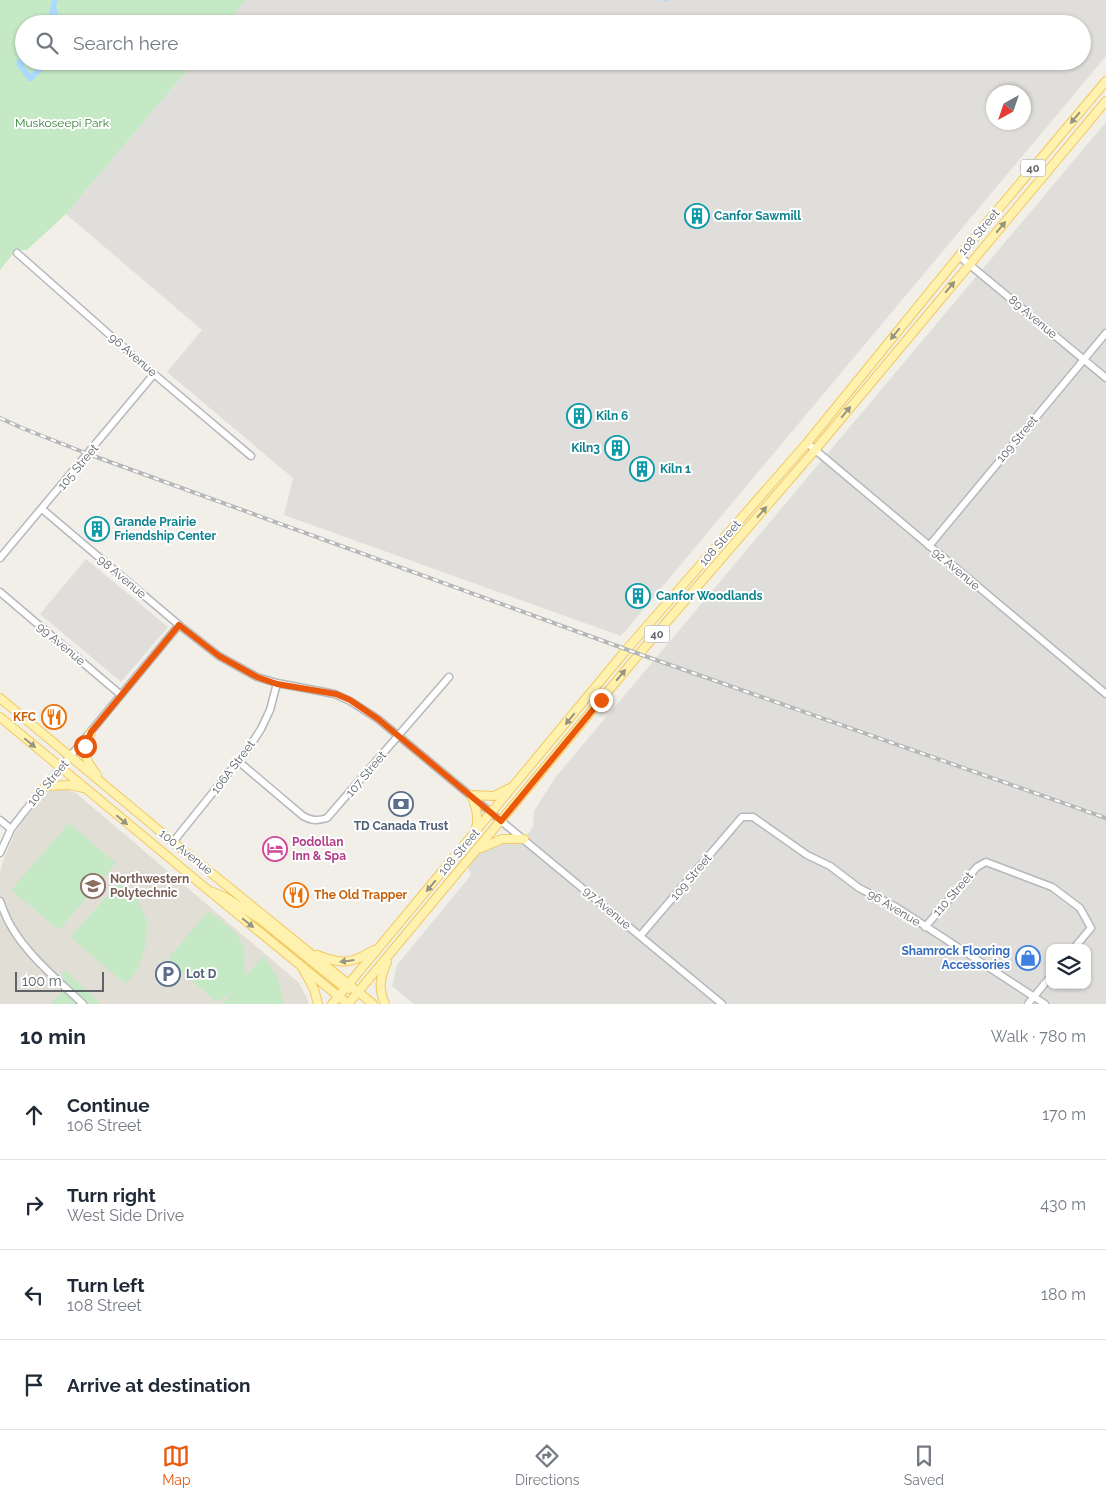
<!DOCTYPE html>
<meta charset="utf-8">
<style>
:root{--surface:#fff;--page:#f6f6f7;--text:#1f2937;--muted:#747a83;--line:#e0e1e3;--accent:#ea580c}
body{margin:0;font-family:Raleway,sans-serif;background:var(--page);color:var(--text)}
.controls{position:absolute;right:15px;bottom:15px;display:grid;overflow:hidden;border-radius:10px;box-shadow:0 1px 4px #0004}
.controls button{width:45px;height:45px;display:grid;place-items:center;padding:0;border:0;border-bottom:1px solid var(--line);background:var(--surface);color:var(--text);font:25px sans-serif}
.compass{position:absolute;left:986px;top:85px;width:45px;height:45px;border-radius:50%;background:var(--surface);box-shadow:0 1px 4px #0004;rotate:220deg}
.scale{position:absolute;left:15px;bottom:12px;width:89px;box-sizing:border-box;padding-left:5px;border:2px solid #5f6368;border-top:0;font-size:14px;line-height:18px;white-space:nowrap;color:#5f6368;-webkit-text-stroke:4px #fff;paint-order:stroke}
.stop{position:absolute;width:15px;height:15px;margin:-11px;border:4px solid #ea580c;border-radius:50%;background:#fff}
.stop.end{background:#ea580c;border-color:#fff;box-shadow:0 1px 5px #0008}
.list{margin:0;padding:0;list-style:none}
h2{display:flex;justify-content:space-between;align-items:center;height:65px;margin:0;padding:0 20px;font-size:21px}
h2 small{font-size:16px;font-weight:400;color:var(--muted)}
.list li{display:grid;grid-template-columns:32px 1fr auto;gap:15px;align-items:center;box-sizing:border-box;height:90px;padding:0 20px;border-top:1px solid var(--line)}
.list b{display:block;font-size:19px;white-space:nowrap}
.list p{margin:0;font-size:16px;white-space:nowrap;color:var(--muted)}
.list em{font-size:16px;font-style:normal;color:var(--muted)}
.icon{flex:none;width:28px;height:28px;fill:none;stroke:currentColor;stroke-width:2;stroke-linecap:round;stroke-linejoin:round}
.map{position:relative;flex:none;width:1106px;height:1004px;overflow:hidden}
.search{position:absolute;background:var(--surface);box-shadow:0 1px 4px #0004;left:15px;right:15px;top:15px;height:55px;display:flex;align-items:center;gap:12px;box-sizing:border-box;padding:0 18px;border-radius:28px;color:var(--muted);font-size:19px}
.sheet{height:425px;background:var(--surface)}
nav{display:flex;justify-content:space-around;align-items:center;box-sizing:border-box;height:70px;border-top:1px solid var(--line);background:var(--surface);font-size:14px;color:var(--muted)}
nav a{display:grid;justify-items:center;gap:2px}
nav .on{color:var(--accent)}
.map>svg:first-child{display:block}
.industrial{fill:#e0deda;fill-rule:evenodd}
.education{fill:#e1ded6}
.green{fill:#c5e8c5}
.water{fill:#aadaff}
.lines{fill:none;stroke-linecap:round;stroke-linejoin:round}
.stream{stroke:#aadaff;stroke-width:2}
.minor-casing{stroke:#b5b8bc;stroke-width:9}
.major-casing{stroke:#f2c960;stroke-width:10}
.minor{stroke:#fff;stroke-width:6}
.major{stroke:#fff2af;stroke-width:8}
.rail-casing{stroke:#b6b7b8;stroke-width:4}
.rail{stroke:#fff;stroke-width:2;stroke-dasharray:5.5;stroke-linecap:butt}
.oneway{fill:#979581}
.route{stroke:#ea580c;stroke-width:6}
.labels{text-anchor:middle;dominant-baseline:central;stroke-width:4;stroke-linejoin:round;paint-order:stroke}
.shield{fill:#fff;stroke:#8f9295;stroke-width:1}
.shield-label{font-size:11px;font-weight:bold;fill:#5f6368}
.park-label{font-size:12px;fill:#348238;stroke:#fff}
.culture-label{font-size:12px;font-weight:bold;fill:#0d838f;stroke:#fff;text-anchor:start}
.street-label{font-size:12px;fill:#5f6368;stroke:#fff}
.food-label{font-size:12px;font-weight:bold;fill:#c56008;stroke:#fff;text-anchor:end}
.service-label{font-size:12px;font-weight:bold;fill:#4e5e75;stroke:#fff}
.hotel-label{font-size:12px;font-weight:bold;fill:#b23c85;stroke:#fff;text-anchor:start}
.education-label{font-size:12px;font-weight:bold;fill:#785e54;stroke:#fff;text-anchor:start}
.shop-label{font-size:12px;font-weight:bold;fill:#366cbe;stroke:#fff;text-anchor:end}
</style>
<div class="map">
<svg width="1106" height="1004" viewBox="0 0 1106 1004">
<rect width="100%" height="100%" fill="#f1efe8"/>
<path class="industrial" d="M 246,0 L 1106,0 L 1106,56 L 621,636 L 284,515 L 293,478 L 167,372 L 202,330 L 66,214 L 195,61 L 1082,61 L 1082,24 L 226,24 ZM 994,92 L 1024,92 L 1024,122 L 994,122 Z
M 1106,122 L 1106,1004 L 414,1004 L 392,986 L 397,965 L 471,875 L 466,863 L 477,850 L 494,841 L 524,839 L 533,827 L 534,811 L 555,778 ZM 1050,948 L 1087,948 L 1087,985 L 1050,985 Z
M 86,559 L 168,627 L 121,682 L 40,614 Z"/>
<path class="education" d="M 61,789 L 69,790 L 76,793 L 298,982 L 306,996 L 309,1004 L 0,1004 L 0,872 L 4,858 L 15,833 L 28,814 L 49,791 Z"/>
<path class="green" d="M 0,0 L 246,0 L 226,24 L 24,24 L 24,61 L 195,61 L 66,214 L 27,250 L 16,250 L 0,270 Z
M 69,823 L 116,863 L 59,930 L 11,890 Z
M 120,882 L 137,899 L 147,921 L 146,944 L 138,969 L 126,984 L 72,939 L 72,935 Z
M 209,911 L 237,934 L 244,948 L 245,977 L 263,956 C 274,971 283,985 283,1004 L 223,1004 L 231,993 L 217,1002 L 171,963 L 170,956 Z
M 65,970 L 101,1004 L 89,1004 L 62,978 L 62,974 Z
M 63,990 L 64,991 L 78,1004 L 51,1004 Z"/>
<path class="water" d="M 52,0 L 58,0 L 56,7 L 61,24 L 53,24 C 48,13 50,11 52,0 Z
M 22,57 L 25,61 L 24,66 L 31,74 L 45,61 L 51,61 L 32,81 L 28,81 L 16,64 L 17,60 Z"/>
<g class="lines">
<path class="stream" d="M 665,0 L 667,1"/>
<defs>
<path id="minor" d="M 17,253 L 154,374 L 251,456
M 959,256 L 1106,378
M 807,443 L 1106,694
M 42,509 L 179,625 L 219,656 L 257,677 L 277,683 L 335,694 L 350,701 L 378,719 L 722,1004
M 929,546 L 1106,333
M 0,558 L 154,374
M 0,592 L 121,695
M 238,761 L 303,816 C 312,821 317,821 327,818 L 449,677
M 0,820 L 11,829
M 173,842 L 248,749 L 261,729 L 270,710 L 277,683
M 0,853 L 11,829 L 24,812 L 179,625
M 0,901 C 3,909 6,918 11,926 C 27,955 59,981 83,1004
M 925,927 L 977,867 L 986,862 L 1052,887 L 1080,908 L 1091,928 L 1074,948
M 640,936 L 742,817 L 753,817 L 807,855 L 830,866 L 859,888 L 896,907 L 1045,1004
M 1028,1004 L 1050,977"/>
<path id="major" d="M 0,698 L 173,842 L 373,1004
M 0,717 L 208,890 L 348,1004
M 91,732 C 83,752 83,757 97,775
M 45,786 L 70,785 L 83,788
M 471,795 L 494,796 L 510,788
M 471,795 C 476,806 480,819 475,831
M 481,848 L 502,839 L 524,839
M 213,892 L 225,897 L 261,920 L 341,985 L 349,989
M 317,955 C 343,965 351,964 374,950
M 303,969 L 314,989 L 318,1004
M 332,1004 L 627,649 L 807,443 L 959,256 L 1106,81
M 348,1004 L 639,654 L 815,450 L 1106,101
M 385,1004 C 378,988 380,978 387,962"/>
</defs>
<use href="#minor" class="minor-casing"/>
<use href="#major" class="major-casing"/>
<use href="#minor" class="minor"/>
<use href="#major" class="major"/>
<defs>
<path id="rail" d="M 0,418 L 22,428 L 88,454 L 639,654 L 1106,818"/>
</defs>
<use href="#rail" class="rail-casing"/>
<use href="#rail" class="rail"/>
</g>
<defs><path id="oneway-solid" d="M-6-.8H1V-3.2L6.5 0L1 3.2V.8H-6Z" transform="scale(1.25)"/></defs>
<g class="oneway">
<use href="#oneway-solid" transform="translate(1075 118) rotate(130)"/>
<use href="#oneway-solid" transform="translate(1001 227) rotate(-50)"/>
<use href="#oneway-solid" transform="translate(950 287) rotate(-50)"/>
<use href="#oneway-solid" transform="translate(895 334) rotate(129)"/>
<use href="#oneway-solid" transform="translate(846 412) rotate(-50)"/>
<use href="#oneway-solid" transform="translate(762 512) rotate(-49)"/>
<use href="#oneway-solid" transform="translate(621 675) rotate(-50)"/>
<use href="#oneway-solid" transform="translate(570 719) rotate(129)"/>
<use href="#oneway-solid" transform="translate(30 743) rotate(40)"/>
<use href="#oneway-solid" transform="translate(122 820) rotate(40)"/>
<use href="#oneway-solid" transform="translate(431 886) rotate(130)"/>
<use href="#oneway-solid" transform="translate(248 923) rotate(39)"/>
<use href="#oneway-solid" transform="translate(347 961) rotate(173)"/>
</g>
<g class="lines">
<path class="route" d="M 85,746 L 91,732 L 179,625 L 219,656 L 257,677 L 277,684 L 336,694 L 350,700 L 378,719 L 501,821 L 601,700"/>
</g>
<defs>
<symbol id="building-ring" viewBox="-11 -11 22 22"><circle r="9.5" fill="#fff" stroke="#0f9aa8" stroke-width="1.5"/><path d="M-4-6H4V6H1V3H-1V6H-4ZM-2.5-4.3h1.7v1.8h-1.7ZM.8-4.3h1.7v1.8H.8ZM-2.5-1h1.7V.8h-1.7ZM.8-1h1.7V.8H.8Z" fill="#0f9aa8"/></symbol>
<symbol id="restaurant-ring" viewBox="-11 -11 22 22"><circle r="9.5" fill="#fff" stroke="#e8710a" stroke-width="1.5"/><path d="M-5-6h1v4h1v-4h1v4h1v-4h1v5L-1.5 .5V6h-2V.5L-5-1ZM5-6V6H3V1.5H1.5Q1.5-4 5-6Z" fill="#e8710a"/></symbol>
<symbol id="bank-ring" viewBox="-11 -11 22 22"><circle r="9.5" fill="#fff" stroke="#5c6f8a" stroke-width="1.5"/><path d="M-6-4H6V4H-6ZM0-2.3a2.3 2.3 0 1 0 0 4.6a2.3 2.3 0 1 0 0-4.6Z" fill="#5c6f8a"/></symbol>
<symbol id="hotel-ring" viewBox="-11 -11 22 22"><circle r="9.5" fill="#fff" stroke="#d1479c" stroke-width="1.5"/><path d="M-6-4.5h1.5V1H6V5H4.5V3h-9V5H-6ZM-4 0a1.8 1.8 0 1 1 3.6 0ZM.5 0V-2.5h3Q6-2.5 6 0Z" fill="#d1479c"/></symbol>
<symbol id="university-ring" viewBox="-11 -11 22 22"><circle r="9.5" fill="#fff" stroke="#8d6e63" stroke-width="1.5"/><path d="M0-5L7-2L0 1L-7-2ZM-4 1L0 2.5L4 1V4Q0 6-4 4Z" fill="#8d6e63"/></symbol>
<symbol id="shop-ring" viewBox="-11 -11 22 22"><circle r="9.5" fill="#fff" stroke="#3f7fe0" stroke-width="1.5"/><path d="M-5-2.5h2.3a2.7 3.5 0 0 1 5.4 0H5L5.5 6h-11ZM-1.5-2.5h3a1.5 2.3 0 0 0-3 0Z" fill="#3f7fe0"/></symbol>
<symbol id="parking-ring" viewBox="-11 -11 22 22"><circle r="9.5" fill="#fff" stroke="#5c6f8a" stroke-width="1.5"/><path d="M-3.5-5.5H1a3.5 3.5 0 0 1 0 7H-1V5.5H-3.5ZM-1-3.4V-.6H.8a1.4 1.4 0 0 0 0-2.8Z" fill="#5c6f8a"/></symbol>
</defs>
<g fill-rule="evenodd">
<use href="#building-ring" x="683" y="202" width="28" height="28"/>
<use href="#building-ring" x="565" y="402" width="28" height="28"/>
<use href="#building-ring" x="603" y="434" width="28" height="28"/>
<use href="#building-ring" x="628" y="455" width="28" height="28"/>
<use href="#building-ring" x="83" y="515" width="28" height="28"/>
<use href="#building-ring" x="624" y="582" width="28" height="28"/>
<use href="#restaurant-ring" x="40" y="703" width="28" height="28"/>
<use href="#bank-ring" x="387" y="790" width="28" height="28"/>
<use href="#hotel-ring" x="261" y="835" width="28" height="28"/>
<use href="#university-ring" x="79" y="872" width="28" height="28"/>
<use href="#restaurant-ring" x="282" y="881" width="28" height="28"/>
<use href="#shop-ring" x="1014" y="944" width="28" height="28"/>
<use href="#parking-ring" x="154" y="960" width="28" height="28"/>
</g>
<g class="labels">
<g class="shield">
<rect x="1020.5" y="159.5" width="25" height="17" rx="4"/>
<rect x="644.5" y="625.5" width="25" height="17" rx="4"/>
</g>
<g class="shield-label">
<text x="1033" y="168">40</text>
<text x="657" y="634">40</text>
</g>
<g class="park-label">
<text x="62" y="123">Muskoseepi Park</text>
</g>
<g class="culture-label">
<text x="714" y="216">Canfor Sawmill</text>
<text x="596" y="416">Kiln 6</text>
<text x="600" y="448" text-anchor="end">Kiln3</text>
<text x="660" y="469">Kiln 1</text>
<text x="114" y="522">Grande Prairie<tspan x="114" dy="14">Friendship Center</tspan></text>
<text x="656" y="596">Canfor Woodlands</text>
</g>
<g class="street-label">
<text transform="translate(979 232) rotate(-50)">108 Street</text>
<text transform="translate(1033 317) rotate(40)">89 Avenue</text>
<text transform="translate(133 355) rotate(41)">96 Avenue</text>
<text transform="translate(1017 439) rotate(-50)">109 Street</text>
<text transform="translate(78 467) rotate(-50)">105 Street</text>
<text transform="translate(720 543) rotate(-49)">108 Street</text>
<text transform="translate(956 569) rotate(40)">92 Avenue</text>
<text transform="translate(122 577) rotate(40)">98 Avenue</text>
<text transform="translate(61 644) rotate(40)">99 Avenue</text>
<text transform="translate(233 767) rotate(-53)">106A Street</text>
<text transform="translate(366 774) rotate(-50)">107 Street</text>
<text transform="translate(48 783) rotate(-50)">106 Street</text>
<text transform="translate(186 852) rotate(39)">100 Avenue</text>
<text transform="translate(459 852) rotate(-50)">108 Street</text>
<text transform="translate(691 877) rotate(-50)">109 Street</text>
<text transform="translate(953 894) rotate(-49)">110 Street</text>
<text transform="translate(607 908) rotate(40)">97 Avenue</text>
<text transform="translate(894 908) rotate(31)">96 Avenue</text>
</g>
<g class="food-label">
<text x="36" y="717">KFC</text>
<text x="314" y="895" text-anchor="start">The Old Trapper</text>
</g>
<g class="service-label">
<text x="401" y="826">TD Canada Trust</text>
<text x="186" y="974" text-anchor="start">Lot D</text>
</g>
<g class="hotel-label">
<text x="292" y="842">Podollan<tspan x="292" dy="14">Inn &amp; Spa</tspan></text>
</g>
<g class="education-label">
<text x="110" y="879">Northwestern<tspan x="110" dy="14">Polytechnic</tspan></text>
</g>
<g class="shop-label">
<text x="1010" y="951">Shamrock Flooring<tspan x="1010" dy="14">Accessories</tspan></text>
</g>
</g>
</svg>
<div class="controls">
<button><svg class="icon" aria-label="layers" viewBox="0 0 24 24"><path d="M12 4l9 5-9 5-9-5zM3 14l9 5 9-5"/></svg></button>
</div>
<svg class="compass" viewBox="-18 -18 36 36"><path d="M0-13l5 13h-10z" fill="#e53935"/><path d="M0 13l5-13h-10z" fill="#747a83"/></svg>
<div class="scale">100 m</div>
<div class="stop" style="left:85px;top:746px"></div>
<div class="stop end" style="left:601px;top:700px"></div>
<div class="search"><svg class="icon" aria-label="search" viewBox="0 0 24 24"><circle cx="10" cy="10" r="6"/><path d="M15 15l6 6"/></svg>Search here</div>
</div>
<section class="sheet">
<h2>10 min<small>Walk · 780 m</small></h2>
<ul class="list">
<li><svg class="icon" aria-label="ahead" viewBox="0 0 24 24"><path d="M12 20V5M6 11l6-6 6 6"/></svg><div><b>Continue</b><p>106 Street</p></div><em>170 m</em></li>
<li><svg class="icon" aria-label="right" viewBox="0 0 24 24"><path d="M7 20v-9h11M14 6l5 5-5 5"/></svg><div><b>Turn right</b><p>West Side Drive</p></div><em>430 m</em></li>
<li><svg class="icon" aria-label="left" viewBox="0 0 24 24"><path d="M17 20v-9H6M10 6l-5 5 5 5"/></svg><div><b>Turn left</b><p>108 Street</p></div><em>180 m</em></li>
<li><svg class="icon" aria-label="arrive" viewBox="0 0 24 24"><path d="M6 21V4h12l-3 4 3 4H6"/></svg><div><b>Arrive at destination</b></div></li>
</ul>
</section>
<nav>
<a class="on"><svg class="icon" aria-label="map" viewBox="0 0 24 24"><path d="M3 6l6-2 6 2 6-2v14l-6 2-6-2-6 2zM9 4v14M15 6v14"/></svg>Map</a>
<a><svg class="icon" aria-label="directions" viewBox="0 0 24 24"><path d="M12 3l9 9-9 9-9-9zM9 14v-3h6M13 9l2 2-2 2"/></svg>Directions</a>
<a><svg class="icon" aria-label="saved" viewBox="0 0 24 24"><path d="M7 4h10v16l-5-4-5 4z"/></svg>Saved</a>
</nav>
